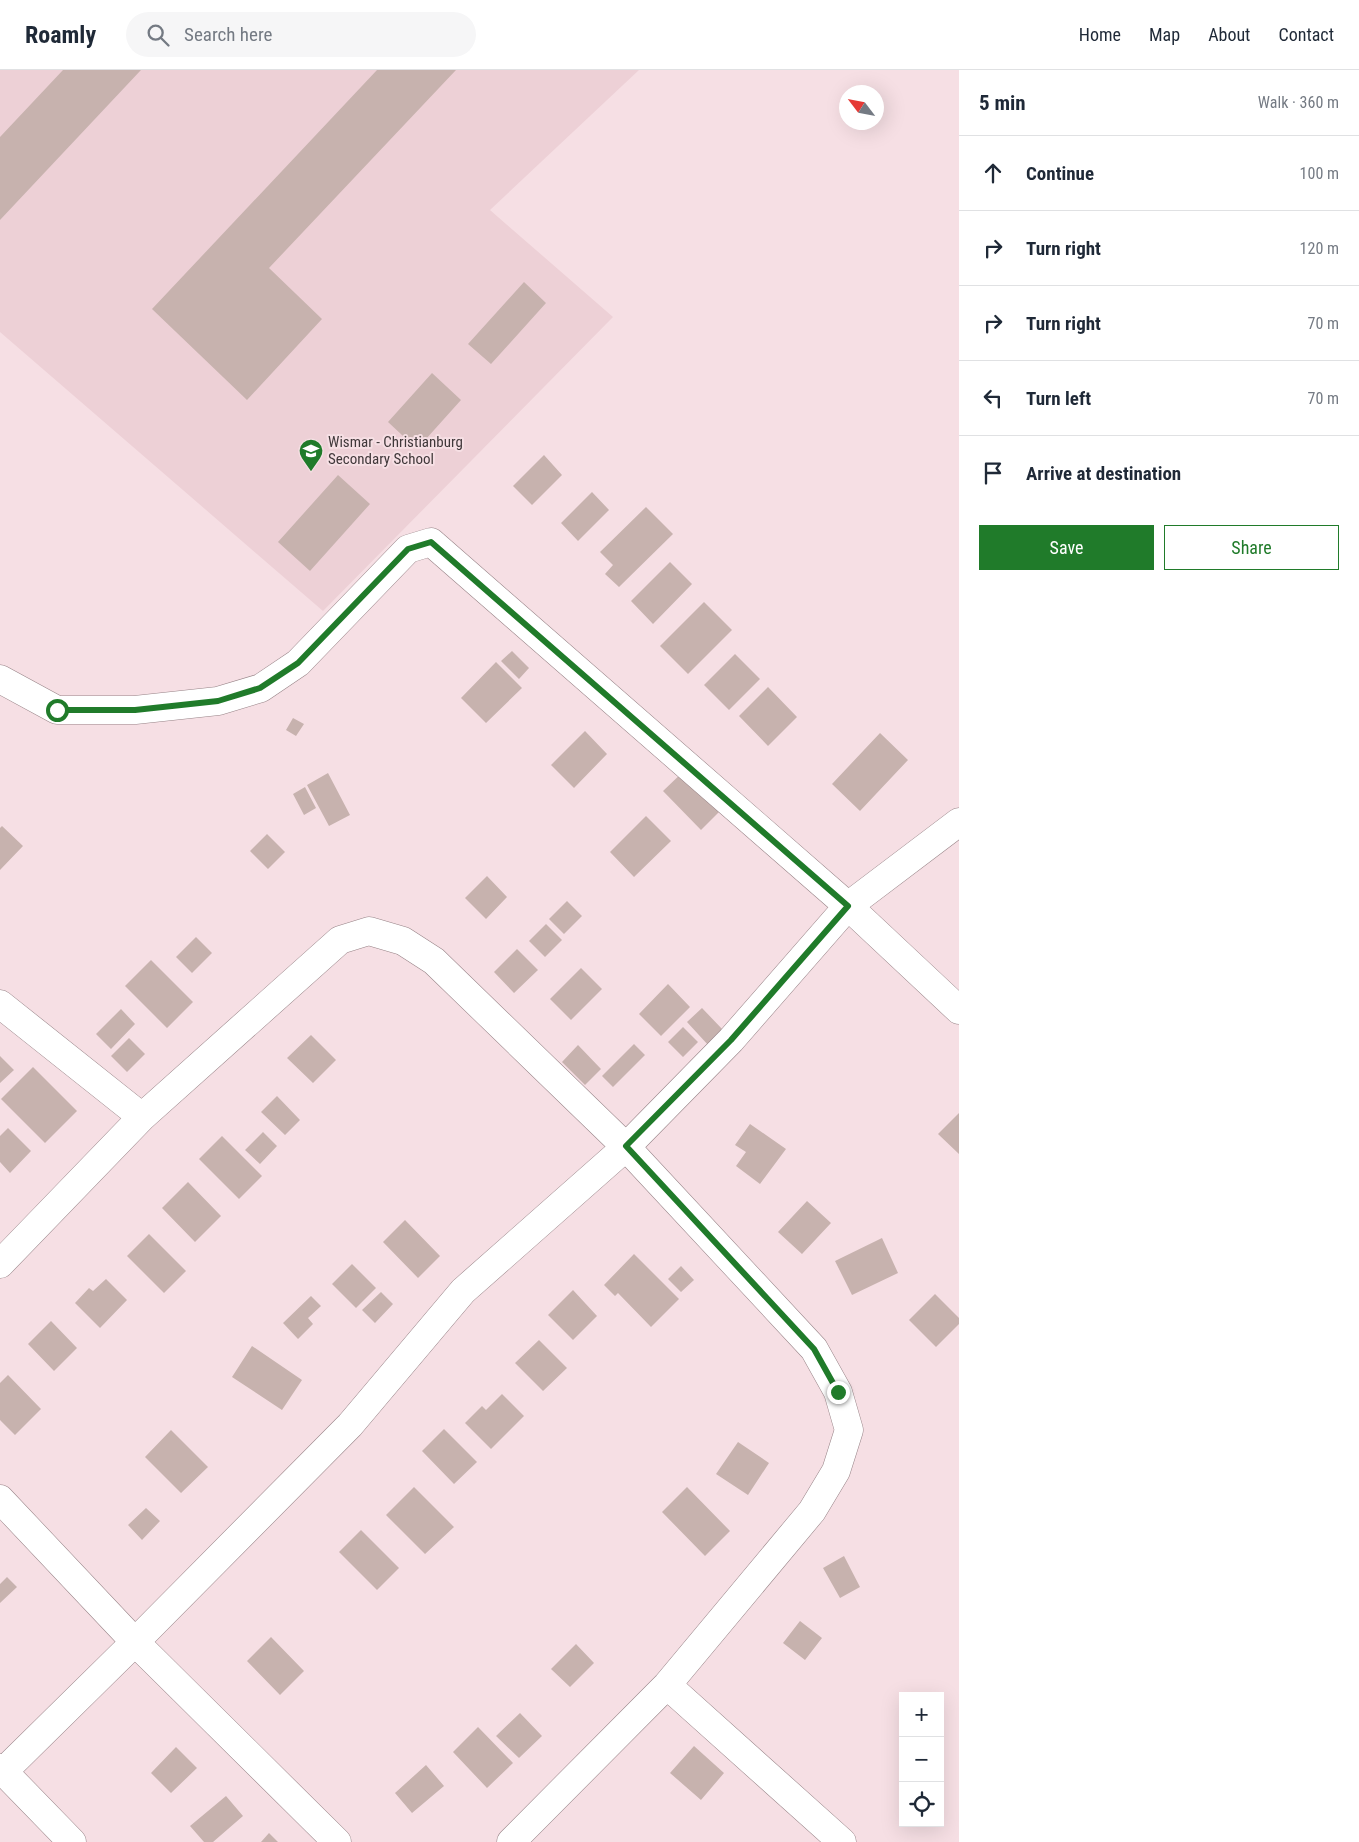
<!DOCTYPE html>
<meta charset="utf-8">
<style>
:root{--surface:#fff;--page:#f6f6f7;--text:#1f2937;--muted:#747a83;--line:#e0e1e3;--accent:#207b2a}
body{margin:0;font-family:"Roboto Condensed",sans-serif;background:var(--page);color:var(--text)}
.controls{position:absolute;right:15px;bottom:15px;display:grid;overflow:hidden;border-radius:0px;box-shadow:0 5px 20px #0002}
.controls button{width:45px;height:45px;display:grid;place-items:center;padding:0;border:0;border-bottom:1px solid var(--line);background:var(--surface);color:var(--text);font:25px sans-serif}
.compass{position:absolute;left:839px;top:15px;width:45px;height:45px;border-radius:50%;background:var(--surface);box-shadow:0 5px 20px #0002;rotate:302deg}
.stop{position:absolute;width:15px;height:15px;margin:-11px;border:4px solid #207b2a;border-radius:50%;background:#fff}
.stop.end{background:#207b2a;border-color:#fff;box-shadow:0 1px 5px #0008}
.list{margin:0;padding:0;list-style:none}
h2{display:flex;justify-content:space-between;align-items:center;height:65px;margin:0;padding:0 20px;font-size:21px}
h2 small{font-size:16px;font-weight:400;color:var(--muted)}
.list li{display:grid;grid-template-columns:32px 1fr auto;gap:15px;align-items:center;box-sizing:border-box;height:75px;padding:0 20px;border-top:1px solid var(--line)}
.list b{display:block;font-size:19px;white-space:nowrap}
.list em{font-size:16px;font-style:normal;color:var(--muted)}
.actions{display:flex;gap:10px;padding:15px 20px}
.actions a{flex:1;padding:11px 0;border:1px solid var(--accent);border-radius:0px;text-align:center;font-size:18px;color:var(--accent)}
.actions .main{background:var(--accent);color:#fff}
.icon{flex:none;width:28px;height:28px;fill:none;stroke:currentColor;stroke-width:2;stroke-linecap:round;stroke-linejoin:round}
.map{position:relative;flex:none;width:959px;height:1772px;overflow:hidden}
header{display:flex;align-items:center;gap:30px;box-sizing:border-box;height:70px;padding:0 25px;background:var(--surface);border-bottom:1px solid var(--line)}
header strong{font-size:24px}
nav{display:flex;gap:28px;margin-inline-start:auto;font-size:18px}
.search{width:350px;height:45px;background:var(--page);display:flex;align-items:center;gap:12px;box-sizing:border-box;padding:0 18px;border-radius:28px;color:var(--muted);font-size:19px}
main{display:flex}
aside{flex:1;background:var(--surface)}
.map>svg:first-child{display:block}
.built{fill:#edd0d6}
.building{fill:#c7b2ae}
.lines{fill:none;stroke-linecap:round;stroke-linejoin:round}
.minor-casing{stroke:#978387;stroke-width:29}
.minor{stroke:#fff;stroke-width:28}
.route{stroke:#207b2a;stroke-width:6}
.labels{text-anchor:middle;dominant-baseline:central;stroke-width:4;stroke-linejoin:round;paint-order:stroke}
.poi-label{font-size:15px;fill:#40383a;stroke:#f6dfe4;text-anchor:start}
</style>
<header>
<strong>Roamly</strong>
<div class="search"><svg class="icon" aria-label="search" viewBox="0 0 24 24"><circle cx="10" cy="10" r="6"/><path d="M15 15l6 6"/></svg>Search here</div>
<nav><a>Home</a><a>Map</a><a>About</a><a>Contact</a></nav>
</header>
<main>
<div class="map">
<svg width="959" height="1772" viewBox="0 0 959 1772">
<rect width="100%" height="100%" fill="#f6dfe4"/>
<path class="built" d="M 0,0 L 639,0 L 490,140 L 613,247 L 323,541 L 0,262 Z"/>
<path class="building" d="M 63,0 L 141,0 L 0,150 L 0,67 Z
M 377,0 L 456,0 L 269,198 L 322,249 L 247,330 L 152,239 Z
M 524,212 L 546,233 L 491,294 L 468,274 Z
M 432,303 L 461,330 L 417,379 L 388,352 Z
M 544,385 L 562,405 L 532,435 L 513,416 Z
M 338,405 L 370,434 L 310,501 L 278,472 Z
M 592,422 L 609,440 L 578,471 L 561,453 Z
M 646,437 L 673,464 L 619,517 L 605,504 L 613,495 L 600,482 Z
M 670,492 L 692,514 L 653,554 L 631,531 Z
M 704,532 L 732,560 L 688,604 L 660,576 Z
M 512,581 L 529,598 L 519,609 L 501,591 Z
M 735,584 L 760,609 L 729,640 L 704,615 Z
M 496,592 L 522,618 L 486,653 L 461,628 Z
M 768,617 L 797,647 L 768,676 L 739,646 Z
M 293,648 L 304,654 L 296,666 L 286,660 Z
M 585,661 L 607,684 L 574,718 L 551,695 Z
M 880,663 L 908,690 L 860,741 L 832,714 Z
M 687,698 L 724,737 L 701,760 L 663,721 Z
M 328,703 L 350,745 L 329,756 L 307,715 Z
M 305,717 L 316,738 L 304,745 L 293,724 Z
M 646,746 L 671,771 L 634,807 L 610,782 Z
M 2,756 L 23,776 L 0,800 L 0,758 Z
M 267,764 L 285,782 L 268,799 L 250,781 Z
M 487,806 L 507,827 L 486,849 L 465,828 Z
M 567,831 L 582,846 L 564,864 L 549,849 Z
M 546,854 L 562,870 L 545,887 L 529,871 Z
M 196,867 L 212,883 L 192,903 L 176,887 Z
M 517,879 L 538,900 L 514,923 L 494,902 Z
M 151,890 L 193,932 L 167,958 L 125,916 Z
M 581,898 L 602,919 L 571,950 L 550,929 Z
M 668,914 L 690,937 L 661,966 L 639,944 Z
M 702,938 L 724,961 L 709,976 L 687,952 Z
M 121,939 L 135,954 L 111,979 L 96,964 Z
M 683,957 L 698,972 L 683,987 L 668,972 Z
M 311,965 L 336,990 L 313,1013 L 287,988 Z
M 129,968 L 145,984 L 127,1002 L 111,986 Z
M 634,974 L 645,985 L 613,1017 L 602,1006 Z
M 578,975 L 601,999 L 585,1015 L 562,992 Z
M 0,986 L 14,1000 L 0,1013 Z
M 33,997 L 77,1041 L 45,1073 L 1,1029 Z
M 277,1026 L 300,1050 L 285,1065 L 261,1042 Z
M 959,1043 L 959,1084 L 938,1064 Z
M 750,1054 L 786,1079 L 760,1114 L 736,1096 L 746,1082 L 735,1075 Z
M 8,1058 L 31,1081 L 10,1103 L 0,1092 L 0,1066 Z
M 263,1062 L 277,1076 L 260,1094 L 245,1080 Z
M 222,1066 L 262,1106 L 239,1129 L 199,1089 Z
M 188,1112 L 221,1146 L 195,1172 L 162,1138 Z
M 807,1131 L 831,1153 L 802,1184 L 778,1162 Z
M 405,1150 L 440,1186 L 418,1208 L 383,1172 Z
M 149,1164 L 186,1201 L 164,1223 L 127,1186 Z
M 882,1168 L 898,1203 L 852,1225 L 835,1191 Z
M 634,1184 L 679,1229 L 651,1257 L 618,1223 L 615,1226 L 604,1215 Z
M 352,1194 L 376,1218 L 356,1238 L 332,1214 Z
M 681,1196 L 694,1210 L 681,1222 L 668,1209 Z
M 106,1209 L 127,1230 L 100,1258 L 75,1233 L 89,1218 L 93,1221 Z
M 573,1220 L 597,1246 L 573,1270 L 548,1245 Z
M 381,1222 L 393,1234 L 375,1253 L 362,1240 Z
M 935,1224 L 959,1248 L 959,1254 L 936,1277 L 909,1250 Z
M 311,1226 L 321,1236 L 308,1248 L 313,1254 L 298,1269 L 283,1253 Z
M 51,1251 L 77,1278 L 54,1301 L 28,1274 Z
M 539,1270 L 567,1298 L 543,1321 L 515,1293 Z
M 252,1276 L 302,1310 L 282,1340 L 232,1307 Z
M 8,1305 L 41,1339 L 15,1365 L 0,1350 L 0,1313 Z
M 502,1324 L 524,1346 L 491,1379 L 465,1353 L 482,1336 L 486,1340 Z
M 444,1359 L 477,1392 L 454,1414 L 422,1381 Z
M 171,1360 L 208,1397 L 181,1423 L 145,1387 Z
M 738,1372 L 769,1393 L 748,1425 L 716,1404 Z
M 414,1417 L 454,1457 L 425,1484 L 386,1445 Z
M 687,1417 L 730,1461 L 705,1486 L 662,1442 Z
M 146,1438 L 160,1451 L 142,1470 L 128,1455 Z
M 361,1460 L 399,1498 L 377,1520 L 339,1482 Z
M 844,1486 L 860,1517 L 840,1528 L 823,1498 Z
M 7,1507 L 17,1517 L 0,1533 L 0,1514 Z
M 800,1551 L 822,1568 L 805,1590 L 783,1573 Z
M 271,1567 L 304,1601 L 280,1625 L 247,1591 Z
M 576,1574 L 594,1593 L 570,1617 L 551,1599 Z
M 520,1643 L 542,1666 L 519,1688 L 496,1666 Z
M 478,1657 L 513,1693 L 487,1718 L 453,1682 Z
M 694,1676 L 724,1703 L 701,1730 L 670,1703 Z
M 176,1677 L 197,1698 L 171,1723 L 151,1703 Z
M 426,1695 L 444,1716 L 412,1743 L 395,1723 Z
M 226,1726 L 243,1746 L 213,1772 L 204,1772 L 190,1756 Z
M 269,1763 L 278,1772 L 261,1772 Z"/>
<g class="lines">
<defs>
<path id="minor" d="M 0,609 L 57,640 L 135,640 L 218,631 L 261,618 L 298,593 L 408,479 L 431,472 L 848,836 L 959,940
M 0,934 L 142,1047
M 0,1194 L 142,1047 L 340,870 L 369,861 L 403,871 L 434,891 L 626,1077 L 814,1279 L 838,1322 L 849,1360 L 836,1401 L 812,1441 L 667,1615 L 511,1772
M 0,1429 L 135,1572 L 337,1772
M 667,1615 L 842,1772
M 0,1698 L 72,1772
M 3,1702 L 135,1572 L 350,1355 L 463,1221 L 626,1077 L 731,970 L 848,836 L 959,752"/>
</defs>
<use href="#minor" class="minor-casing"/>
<use href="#minor" class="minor"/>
</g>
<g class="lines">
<path class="route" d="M 57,640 L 135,640 L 218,631 L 260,618 L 298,593 L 408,479 L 431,472 L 848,836 L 731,970 L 626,1076 L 814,1279 L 838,1322"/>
</g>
<defs>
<symbol id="school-pin" viewBox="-11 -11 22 30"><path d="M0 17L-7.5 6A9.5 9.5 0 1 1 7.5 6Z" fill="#207b2a" stroke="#f6dfe4"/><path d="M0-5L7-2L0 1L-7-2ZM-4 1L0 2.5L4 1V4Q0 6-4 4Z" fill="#fff"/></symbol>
</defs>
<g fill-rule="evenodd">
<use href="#school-pin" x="297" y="367" width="28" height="38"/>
</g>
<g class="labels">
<g class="poi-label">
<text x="328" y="372">Wismar - Christianburg<tspan x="328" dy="17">Secondary School</tspan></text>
</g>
</g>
</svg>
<div class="controls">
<button>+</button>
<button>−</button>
<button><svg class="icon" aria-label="locate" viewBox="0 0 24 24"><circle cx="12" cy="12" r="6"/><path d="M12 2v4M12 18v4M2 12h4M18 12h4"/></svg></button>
</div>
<svg class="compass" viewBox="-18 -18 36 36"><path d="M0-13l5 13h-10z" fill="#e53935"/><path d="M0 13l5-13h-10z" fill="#747a83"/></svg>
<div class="stop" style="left:57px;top:640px"></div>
<div class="stop end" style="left:838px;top:1322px"></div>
</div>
<aside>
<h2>5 min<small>Walk · 360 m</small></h2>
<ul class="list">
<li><svg class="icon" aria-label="ahead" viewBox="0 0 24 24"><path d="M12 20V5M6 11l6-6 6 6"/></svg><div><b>Continue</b></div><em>100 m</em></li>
<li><svg class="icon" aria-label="right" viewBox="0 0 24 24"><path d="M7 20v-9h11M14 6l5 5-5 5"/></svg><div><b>Turn right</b></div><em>120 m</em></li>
<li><svg class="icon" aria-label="right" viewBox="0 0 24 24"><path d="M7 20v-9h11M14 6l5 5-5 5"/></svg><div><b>Turn right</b></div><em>70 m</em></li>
<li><svg class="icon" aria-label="left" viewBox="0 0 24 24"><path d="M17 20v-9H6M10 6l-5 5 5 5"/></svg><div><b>Turn left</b></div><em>70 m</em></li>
<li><svg class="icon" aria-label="arrive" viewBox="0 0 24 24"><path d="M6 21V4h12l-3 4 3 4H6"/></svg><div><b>Arrive at destination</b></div></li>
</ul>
<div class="actions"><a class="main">Save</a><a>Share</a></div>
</aside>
</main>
